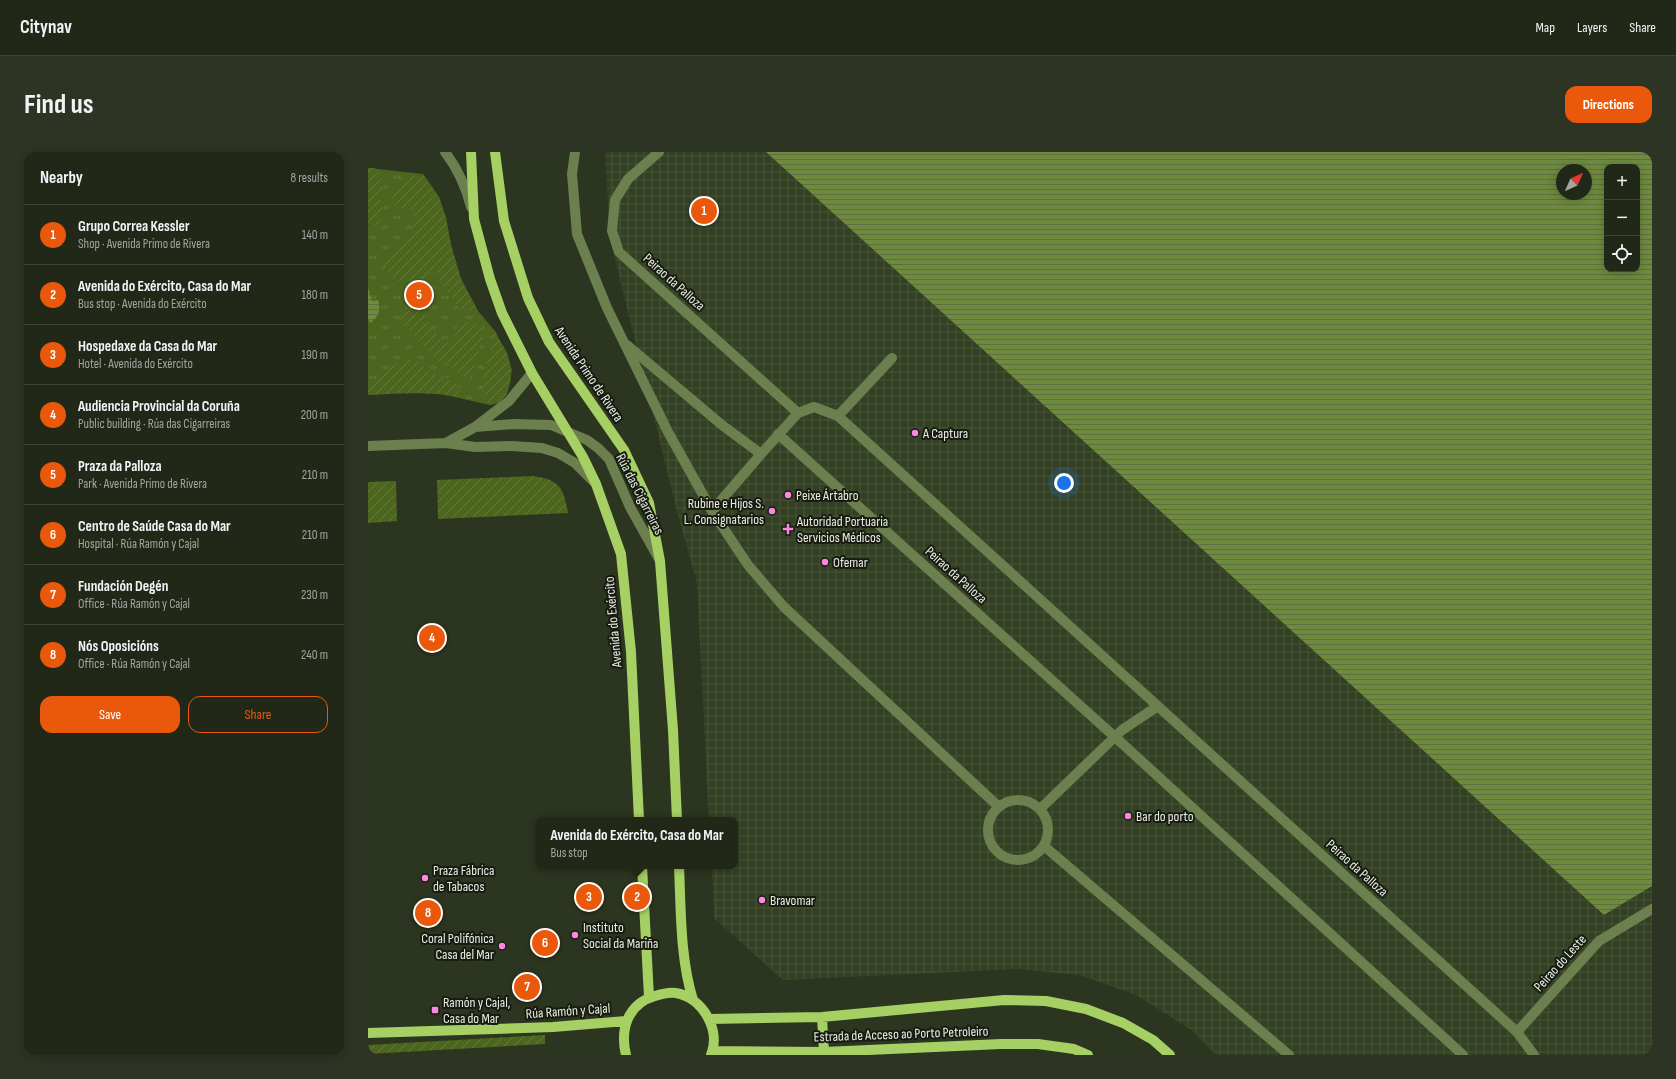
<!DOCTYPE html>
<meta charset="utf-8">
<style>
:root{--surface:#212817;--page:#2d3424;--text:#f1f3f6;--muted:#a2a6a1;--line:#3e4436;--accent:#ea580c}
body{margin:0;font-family:"Sofia Sans Condensed",sans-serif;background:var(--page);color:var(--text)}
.controls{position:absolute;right:12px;top:12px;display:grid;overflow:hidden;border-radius:8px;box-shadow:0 2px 10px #0003}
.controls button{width:36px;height:36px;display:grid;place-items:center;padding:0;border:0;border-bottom:1px solid var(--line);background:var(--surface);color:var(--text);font:20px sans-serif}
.compass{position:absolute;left:1188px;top:12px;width:36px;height:36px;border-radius:50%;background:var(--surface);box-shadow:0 2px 10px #0003;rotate:45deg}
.you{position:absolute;left:696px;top:331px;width:14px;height:14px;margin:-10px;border:3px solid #fff;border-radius:50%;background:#1a73e8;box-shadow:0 0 0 6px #1a73e833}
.badge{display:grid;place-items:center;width:26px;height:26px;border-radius:50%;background:var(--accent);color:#fff;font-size:13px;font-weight:700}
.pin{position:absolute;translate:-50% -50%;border:2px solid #fff;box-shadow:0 1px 4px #0006}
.popup{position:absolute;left:168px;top:665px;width:202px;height:52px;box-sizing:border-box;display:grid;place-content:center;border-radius:8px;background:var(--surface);filter:drop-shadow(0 1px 3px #0005);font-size:13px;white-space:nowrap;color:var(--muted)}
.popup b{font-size:15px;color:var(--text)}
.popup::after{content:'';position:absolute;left:50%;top:100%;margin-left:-8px;border:8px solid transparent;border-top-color:var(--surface)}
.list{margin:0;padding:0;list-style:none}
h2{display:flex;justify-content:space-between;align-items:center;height:52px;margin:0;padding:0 16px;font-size:17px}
h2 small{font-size:13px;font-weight:400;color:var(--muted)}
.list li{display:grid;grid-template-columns:26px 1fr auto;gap:12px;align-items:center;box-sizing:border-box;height:60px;padding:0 16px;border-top:1px solid var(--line)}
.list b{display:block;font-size:15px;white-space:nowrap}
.list p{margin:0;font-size:13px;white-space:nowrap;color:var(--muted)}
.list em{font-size:13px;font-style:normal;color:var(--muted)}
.actions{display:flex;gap:8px;padding:12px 16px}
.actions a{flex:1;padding:9px 0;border:1px solid var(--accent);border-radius:12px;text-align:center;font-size:14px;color:var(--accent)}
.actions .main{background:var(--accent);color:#fff}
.icon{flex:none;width:22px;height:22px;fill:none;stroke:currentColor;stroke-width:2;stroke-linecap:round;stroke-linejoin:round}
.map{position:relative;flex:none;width:1284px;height:903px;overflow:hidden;border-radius:12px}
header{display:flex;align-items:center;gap:24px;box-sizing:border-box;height:56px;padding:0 20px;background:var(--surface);border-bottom:1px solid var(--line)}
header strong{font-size:19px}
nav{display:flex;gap:22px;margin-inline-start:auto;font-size:14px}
.intro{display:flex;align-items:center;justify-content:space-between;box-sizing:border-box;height:96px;padding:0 24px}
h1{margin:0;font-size:28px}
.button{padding:10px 18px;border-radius:12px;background:var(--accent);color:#fff;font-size:14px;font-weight:700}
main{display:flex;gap:24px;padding:0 24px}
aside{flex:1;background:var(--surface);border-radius:12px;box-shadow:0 2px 10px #0003}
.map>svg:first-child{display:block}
.industrial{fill:url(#industrial-grid)}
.park{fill:url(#park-tufts)}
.garden{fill:url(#garden-furrows)}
.water{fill:url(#water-rules);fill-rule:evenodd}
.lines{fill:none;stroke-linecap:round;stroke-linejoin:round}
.minor{stroke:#6c804f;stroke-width:10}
.major{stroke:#a6cf64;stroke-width:10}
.poi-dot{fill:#fd86e1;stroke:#171b11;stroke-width:1.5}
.labels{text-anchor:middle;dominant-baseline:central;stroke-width:4;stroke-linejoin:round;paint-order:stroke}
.street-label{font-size:14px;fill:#e8eee0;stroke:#171b11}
.poi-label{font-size:14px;fill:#e8eee0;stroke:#171b11;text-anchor:start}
</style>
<header>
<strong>Citynav</strong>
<nav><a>Map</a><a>Layers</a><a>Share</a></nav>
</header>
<div class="intro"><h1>Find us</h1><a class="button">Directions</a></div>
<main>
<aside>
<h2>Nearby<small>8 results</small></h2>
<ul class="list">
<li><span class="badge">1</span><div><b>Grupo Correa Kessler</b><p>Shop · Avenida Primo de Rivera</p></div><em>140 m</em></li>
<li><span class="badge">2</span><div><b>Avenida do Exército, Casa do Mar</b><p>Bus stop · Avenida do Exército</p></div><em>180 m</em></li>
<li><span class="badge">3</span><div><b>Hospedaxe da Casa do Mar</b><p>Hotel · Avenida do Exército</p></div><em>190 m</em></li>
<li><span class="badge">4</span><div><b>Audiencia Provincial da Coruña</b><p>Public building · Rúa das Cigarreiras</p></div><em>200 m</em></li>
<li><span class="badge">5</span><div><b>Praza da Palloza</b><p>Park · Avenida Primo de Rivera</p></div><em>210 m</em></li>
<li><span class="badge">6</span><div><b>Centro de Saúde Casa do Mar</b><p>Hospital · Rúa Ramón y Cajal</p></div><em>210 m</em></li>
<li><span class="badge">7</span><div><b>Fundación Degén</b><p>Office · Rúa Ramón y Cajal</p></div><em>230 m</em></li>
<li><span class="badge">8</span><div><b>Nós Oposicións</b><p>Office · Rúa Ramón y Cajal</p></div><em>240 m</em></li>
</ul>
<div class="actions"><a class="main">Save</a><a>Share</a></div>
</aside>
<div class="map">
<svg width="1284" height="903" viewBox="0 0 1284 903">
<defs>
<pattern id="industrial-grid" width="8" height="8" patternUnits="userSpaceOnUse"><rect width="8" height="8" fill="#344023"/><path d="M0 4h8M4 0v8" fill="none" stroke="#485338"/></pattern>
<pattern id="park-tufts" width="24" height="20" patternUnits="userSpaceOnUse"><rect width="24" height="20" fill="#4c651f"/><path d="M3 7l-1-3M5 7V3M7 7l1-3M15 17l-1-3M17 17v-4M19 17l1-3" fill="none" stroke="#667b3f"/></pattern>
<pattern id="garden-furrows" width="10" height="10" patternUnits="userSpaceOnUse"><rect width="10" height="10" fill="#4c651f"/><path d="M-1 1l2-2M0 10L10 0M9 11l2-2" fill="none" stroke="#667b3f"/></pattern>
<pattern id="water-rules" width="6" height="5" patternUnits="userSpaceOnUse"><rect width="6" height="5" fill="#6d8a3e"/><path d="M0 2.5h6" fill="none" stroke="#5d6f40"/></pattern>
</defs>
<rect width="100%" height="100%" fill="#2c351f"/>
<path class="industrial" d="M 237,0 L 398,0 L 1236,763 L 1284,734 L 1284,903 L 848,903 L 825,879 L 768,843 L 712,823 L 649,817 L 415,828 L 346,766 L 344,714 L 367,714 L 367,668 L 341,668 L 329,431 L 310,363 L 242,87 Z"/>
<path class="park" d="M 0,16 L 55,22 L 71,45 L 78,66 L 83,93 L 93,127 L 110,159 L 127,179 L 138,201 L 144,218 L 139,242 L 130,251 L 122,253 L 69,241 L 44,240 L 0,243 Z"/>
<path class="garden" d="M 0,16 L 7,16 L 15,32 L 11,45 L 17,61 L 8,73 L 0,74 Z
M 55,22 L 71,45 L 78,66 L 83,93 L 93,127 L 110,159 L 91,157 L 67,119 L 56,125 L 33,131 L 17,117 L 19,102 C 39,89 49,82 45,57 L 28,56 L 23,45 L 33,26 Z
M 43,155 L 53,155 L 63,177 L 77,192 L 86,186 L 90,169 L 113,173 L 116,181 L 102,229 L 71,209 L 33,170 L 33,160 Z
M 127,179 C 130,187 136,194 139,201 C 146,220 145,249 122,253 L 113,233 Z
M 36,206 L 47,208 L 63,221 L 79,226 L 92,236 L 89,245 C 59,239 31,242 0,243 L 0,233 Z
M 164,324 C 191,327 196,336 200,361 L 70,367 L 69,328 Z
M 28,329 L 29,369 L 0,371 L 0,330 Z
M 177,883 L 177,892 L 0,902 L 0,893 Z"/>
<path class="water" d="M 398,0 L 1284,0 L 1284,734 L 1236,763 ZM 1239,15 L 1269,15 L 1269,117 L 1239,117 ZM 1194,18 L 1218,18 L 1218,42 L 1194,42 Z
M 0,136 L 4,149 L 10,148 C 13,158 11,165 2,171 L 0,167 Z"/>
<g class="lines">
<path class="minor" d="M 77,0 C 90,17 98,35 103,55
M 207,0 L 204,22 L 209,82 L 239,156 L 300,280 L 344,359 L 380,413 L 416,455 L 631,655
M 291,0 L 260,27 L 247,48 L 244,79 L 251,100 L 430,261
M 259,193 L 354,273 L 393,302 L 344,359
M 470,264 L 1149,880 L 1166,903
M 107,275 L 146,272 L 183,273 L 219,288 L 230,296 L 241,307 L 262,355 L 291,407
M 410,282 L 747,585 L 1095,903
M 78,291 L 107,275 L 141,249 L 164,221
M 0,294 L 78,291 L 107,295 L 144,294 L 174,296 L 190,301 L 207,311 L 227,331
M 393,302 L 430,261 L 446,255 L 470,264 L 524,206
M620 678a30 30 0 1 1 60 0a30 30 0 1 1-60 0Z
M 672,657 L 754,578 L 790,554
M 676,694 L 921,903
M 1149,880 L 1231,789 L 1284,757"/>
<path class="major" d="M 103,0 L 106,67 L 122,127 L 134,161 L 164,221 L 215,305 L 228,332 L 253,402 L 263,500 L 271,668
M 127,0 L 136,69 L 160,146 L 181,190 L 256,298 L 281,351 L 292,409 L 305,578 L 309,668
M 274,714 L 281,845
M 311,714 C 313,758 312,806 325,848
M 454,865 L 456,900
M 341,867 L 454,865 L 636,848 L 678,849 L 718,857 L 755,871 L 785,888 L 802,903
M 0,881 L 185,875 L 258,869
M 345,899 L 456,900 L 633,892 L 670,892 L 706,897 L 720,903
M 258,903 C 252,878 259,852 287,844 C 293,842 301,840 308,841 C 335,846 353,878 343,903"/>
</g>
<g class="poi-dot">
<circle cx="547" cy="281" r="4"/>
<circle cx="420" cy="343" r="4"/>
<circle cx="404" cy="359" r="4"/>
<path d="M418 371h4v4h4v4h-4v4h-4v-4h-4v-4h4z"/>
<circle cx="457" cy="410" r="4"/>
<circle cx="760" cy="664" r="4"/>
<circle cx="57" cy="726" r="4"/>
<circle cx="394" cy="748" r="4"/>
<circle cx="207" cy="783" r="4"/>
<circle cx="134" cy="794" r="4"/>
<rect x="63" y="854" width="8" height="8" rx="2"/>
</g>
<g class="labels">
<g class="street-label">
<text transform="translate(306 130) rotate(42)">Peirao da Palloza</text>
<text transform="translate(221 222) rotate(56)">Avenida Primo de Rivera</text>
<text transform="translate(272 342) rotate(63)">Rúa das Cigarreiras</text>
<text transform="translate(588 423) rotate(42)">Peirao da Palloza</text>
<text transform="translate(245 470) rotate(-95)">Avenida do Exército</text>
<text transform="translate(989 716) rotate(42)">Peirao da Palloza</text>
<text transform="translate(1192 811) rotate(-48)">Peirao do Leste</text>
<text transform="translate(200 859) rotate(-4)">Rúa Ramón y Cajal</text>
<text transform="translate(533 882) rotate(-2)">Estrada de Acceso ao Porto Petroleiro</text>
</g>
<g class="poi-label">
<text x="555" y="281">A Captura</text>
<text x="428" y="343">Peixe Ártabro</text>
<text x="396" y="351" text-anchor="end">Rubine e Hijos S.<tspan x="396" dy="16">L. Consignatarios</tspan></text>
<text x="429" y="369">Autoridad Portuaria<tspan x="429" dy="16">Servicios Médicos</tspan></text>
<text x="465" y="410">Ofemar</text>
<text x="768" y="664">Bar do porto</text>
<text x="65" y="718">Praza Fábrica<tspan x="65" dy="16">de Tabacos</tspan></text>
<text x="402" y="748">Bravomar</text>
<text x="215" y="775">Instituto<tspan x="215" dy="16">Social da Mariña</tspan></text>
<text x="126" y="786" text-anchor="end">Coral Polifónica<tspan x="126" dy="16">Casa del Mar</tspan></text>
<text x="75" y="850">Ramón y Cajal,<tspan x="75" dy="16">Casa do Mar</tspan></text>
</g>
</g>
</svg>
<div class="controls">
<button>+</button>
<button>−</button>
<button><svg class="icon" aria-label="locate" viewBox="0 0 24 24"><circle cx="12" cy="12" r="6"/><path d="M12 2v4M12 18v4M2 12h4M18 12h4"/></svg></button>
</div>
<svg class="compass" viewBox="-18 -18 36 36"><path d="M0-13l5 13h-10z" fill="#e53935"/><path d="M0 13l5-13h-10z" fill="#a2a6a1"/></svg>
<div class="you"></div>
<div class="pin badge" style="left:336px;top:59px">1</div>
<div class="pin badge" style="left:269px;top:745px">2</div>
<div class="popup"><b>Avenida do Exército, Casa do Mar</b>Bus stop</div>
<div class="pin badge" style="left:221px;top:745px">3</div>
<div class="pin badge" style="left:64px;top:486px">4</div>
<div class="pin badge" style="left:51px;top:143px">5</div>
<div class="pin badge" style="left:177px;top:791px">6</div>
<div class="pin badge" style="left:159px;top:835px">7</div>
<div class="pin badge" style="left:60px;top:761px">8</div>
</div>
</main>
